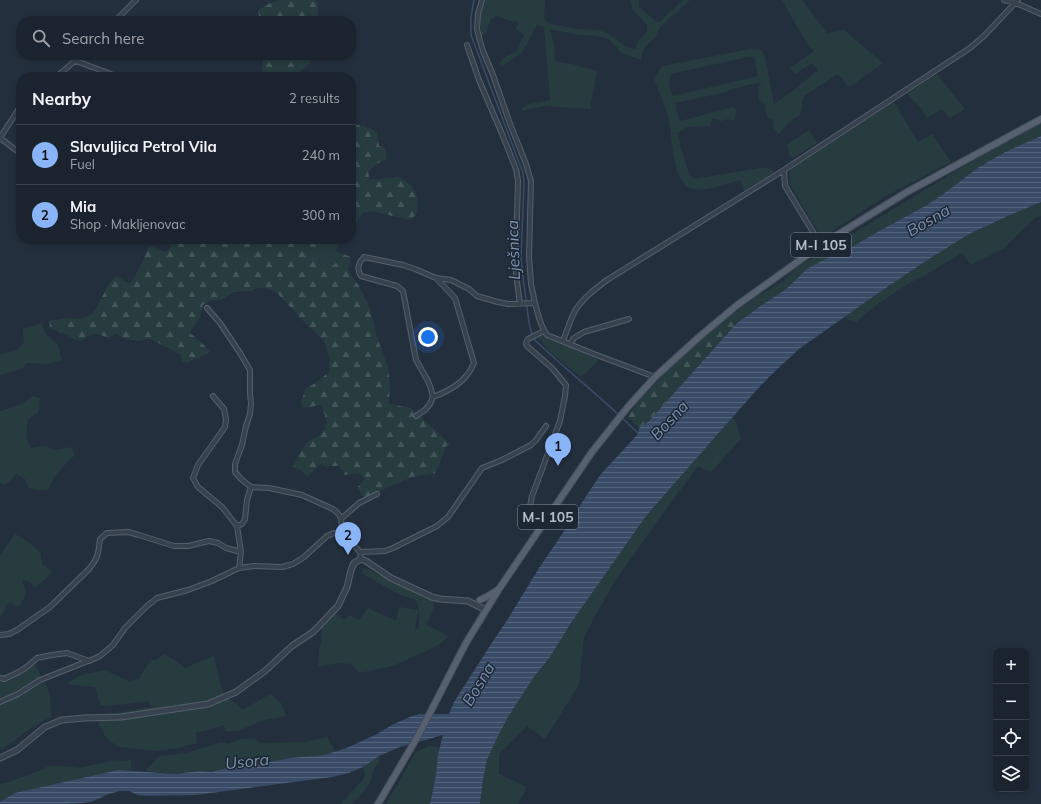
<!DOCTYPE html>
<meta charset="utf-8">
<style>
:root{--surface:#1b232e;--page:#242b36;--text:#f1f3f6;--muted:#a0a4aa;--line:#39404a;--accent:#8ab4f8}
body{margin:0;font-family:Mulish,sans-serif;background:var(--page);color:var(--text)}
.controls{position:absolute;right:12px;bottom:12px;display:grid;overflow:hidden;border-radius:8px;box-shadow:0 2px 6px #0003}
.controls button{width:36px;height:36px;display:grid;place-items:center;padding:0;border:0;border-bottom:1px solid var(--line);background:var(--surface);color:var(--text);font:20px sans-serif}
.you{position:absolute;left:428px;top:337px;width:14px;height:14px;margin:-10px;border:3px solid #fff;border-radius:50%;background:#1a73e8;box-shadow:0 0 0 6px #1a73e833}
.badge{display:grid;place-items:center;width:26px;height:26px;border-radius:50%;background:var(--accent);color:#111;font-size:13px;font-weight:700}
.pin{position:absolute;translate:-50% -33px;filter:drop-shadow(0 1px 2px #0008)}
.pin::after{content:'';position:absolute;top:21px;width:14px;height:12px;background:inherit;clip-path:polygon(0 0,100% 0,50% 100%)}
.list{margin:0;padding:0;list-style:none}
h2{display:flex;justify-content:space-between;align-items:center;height:52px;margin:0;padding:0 16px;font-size:17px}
h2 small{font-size:13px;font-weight:400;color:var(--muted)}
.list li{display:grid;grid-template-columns:26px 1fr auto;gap:12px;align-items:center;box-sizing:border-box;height:60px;padding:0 16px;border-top:1px solid var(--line)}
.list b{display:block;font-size:15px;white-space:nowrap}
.list p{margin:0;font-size:13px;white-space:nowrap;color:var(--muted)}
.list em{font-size:13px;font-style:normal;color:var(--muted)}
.icon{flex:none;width:22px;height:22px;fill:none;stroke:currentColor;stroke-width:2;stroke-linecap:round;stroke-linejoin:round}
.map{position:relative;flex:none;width:1041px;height:804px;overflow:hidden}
.search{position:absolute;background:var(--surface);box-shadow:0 2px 6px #0003;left:16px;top:16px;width:340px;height:44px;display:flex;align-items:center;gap:10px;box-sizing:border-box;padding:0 14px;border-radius:16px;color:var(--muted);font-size:15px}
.panel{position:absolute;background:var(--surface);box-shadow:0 2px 6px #0003;left:16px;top:72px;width:340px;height:172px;border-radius:16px}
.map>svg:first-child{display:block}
.green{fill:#263c3f;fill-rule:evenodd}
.forest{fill:url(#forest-firs)}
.water{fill:url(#water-rules)}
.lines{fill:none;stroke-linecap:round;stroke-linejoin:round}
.stream{stroke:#394c67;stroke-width:1.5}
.minor-casing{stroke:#565f6c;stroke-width:6}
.tertiary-casing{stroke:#565f6c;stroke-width:7}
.primary-casing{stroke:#414a57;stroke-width:8}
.minor{stroke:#38414e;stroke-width:4}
.tertiary{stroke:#38414e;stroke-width:5}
.primary{stroke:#56606e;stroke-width:6}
.labels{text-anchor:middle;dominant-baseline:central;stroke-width:3;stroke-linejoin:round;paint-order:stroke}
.shield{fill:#1d2633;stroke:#878f9c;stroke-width:1}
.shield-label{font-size:14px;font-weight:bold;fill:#b4bcc9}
.water-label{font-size:16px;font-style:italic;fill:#7c92b1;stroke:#1d2633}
</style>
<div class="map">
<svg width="1041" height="804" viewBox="0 0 1041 804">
<defs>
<pattern id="forest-firs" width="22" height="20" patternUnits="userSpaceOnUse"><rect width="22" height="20" fill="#263c3f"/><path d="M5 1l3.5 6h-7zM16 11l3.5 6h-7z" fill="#435659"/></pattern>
<pattern id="water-rules" width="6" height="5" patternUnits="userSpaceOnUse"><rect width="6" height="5" fill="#394c67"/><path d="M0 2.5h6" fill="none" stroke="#53647b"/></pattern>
</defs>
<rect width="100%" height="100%" fill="#242f3e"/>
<path class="green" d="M 485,0 L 545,0 L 544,19 L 550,24 L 578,29 L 599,30 L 609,34 L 626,47 L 636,49 L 638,41 L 647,32 L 647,25 L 632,9 L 630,0 L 639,0 L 639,7 L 658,23 L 683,0 L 690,0 L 660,27 L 656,36 L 643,50 L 641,57 L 641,60 L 620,52 L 615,45 L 607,38 L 595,36 L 579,35 L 550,29 L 554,45 L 555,61 L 572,64 L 597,71 L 590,109 L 544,106 L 522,111 L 522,108 L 529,104 L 550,100 L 544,27 L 537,25 C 533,31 531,36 528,42 C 523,54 513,59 502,66 L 500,63 L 504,58 L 516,52 L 524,35 L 516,29 L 519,22 L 510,21 L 496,16 C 488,20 490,23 487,30 C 486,33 483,36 481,38 C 481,25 479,12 485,0 Z
M 782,0 L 802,0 L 827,33 L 844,30 L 883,63 L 849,87 L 838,74 L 804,96 L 802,101 L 802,108 L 800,115 L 787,124 L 779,134 L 774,128 L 773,120 L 767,118 L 765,104 L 759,99 L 758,88 L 761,84 L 760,82 L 732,89 L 727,92 L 676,103 L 676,109 L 680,121 L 734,107 L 736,111 L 734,121 L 728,119 L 721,121 L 712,118 L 710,126 L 688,127 L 677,133 L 689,174 L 694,179 L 759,168 L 768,168 L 775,172 L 744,191 L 740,180 L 736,181 C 723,185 706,192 692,189 C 671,183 673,134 668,116 C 664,104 659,91 654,79 L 662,66 L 750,49 L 761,50 L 765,56 L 774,104 L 795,89 L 818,70 L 812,63 L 795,74 L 790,68 L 814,51 L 808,46 ZM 748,57 L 754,57 L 758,76 L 673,96 L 669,83 L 671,74 Z
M 937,74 L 965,109 L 950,118 L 942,109 L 927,118 L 920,107 L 907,94 Z
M 894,102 L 918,142 L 932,134 L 951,162 L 886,196 L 824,236 L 821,235 L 818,232 L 789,183 L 790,171 L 793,168 Z
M 1041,123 L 1041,136 L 1007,151 L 980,167 L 942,195 L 925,206 L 872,235 L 844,252 L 825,259 L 807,269 L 785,290 L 759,307 L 736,324 L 733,320 L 718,325 L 759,295 L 782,282 L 796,268 L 964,166 Z
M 809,130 L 817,143 L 793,158 L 790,156 L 787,145 Z
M 1041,202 L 1041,216 L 1035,218 L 1003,249 L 971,265 L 962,253 L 922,277 L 913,281 L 879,303 L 856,322 L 846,319 L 844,317 L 926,261 L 969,234 L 1008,216 Z
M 331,239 L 341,239 L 335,251 L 343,254 L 334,265 L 329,265 L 319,261 L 323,251 L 325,242 Z
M 42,323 L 46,334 L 58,345 L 62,360 L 47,364 L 27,363 L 22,369 L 0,375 L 0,355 L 17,349 L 24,343 L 23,334 L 23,329 Z
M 542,336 C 547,337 550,340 554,341 C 569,346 584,353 599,360 L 581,377 L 551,353 L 538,337 Z
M 32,396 L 40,398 L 39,411 L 28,420 L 26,437 L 31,448 L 45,446 L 57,450 L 71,447 L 75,455 C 64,466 54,474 48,490 L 36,490 L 27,487 L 25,479 L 16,473 L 13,479 L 4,485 L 0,482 L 0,411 L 20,405 Z
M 734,416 L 741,439 L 711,472 L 698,466 L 648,534 L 613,584 L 584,637 L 579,685 L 545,739 L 527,726 L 499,754 L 499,774 L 527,787 L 518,804 L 480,804 L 483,779 L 487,760 L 495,742 L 508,717 L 534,677 L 550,657 L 571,623 L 646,516 Z
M 15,534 L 30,543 L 41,553 L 42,564 L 52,571 L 47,578 L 35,588 L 30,582 L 24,580 L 22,583 C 29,592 26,596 20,605 L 16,607 L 10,602 L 6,604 L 5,610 L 0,617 L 0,555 Z
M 364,568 L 415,591 L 435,596 C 435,606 431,617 426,625 L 449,636 L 437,646 L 393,666 L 359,673 L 351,664 L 338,663 L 318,667 L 319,649 L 322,637 L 321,624 L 335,613 L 344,620 L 350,615 L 359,620 L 368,608 L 396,621 L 399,607 L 418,610 L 415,629 L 418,629 C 419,619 420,609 416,600 L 400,595 L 361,573 Z
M 165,654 L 179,663 L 185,669 L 194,664 L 214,656 L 219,679 L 224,694 L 243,710 L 270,694 L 281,703 L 286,716 L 265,720 L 237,731 L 225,731 L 224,725 L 208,730 L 196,732 L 197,743 L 179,748 L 156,751 L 119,747 L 111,742 L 105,736 L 100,727 L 96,715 L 117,713 L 152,707 L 148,701 L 109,706 L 100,705 L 95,687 L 70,685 L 68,683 L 77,677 L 84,674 L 105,670 L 129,681 L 139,679 L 150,660 L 155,660 Z
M 35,665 L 44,681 L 50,693 L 51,717 L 34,726 L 1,750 L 0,747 L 0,675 L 17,674 Z
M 328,737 L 335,752 L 325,755 L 290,758 L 260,764 L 234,766 L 211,772 L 200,771 L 175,774 L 145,771 L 159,756 L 186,753 L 221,742 L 228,744 L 242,739 L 254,738 L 260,743 L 305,742 Z
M 429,746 L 439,747 L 436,775 L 430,804 L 386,804 L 416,752 Z
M 379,756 L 379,763 L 374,768 C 370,789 365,789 352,804 L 340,804 L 362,781 L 365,775 L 363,767 Z
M 114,760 L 122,761 L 131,760 L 132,771 L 118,770 L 15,793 L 0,802 L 0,784 L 6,783 L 41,770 L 49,766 L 64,766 L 79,768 Z"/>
<path class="forest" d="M 279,0 L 315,0 L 318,3 L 318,21 L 260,21 L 258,10 L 274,1 Z
M 263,55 L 312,55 L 310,63 L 296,75 L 299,77 L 262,77 Z
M 351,124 L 364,126 L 377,132 L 379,146 L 386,148 L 386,159 L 375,165 L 368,172 L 370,180 L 399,177 L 411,185 L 417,196 L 418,212 L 411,220 L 370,211 L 363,213 L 356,223 L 351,225 Z
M 172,239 L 331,239 L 325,242 L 323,251 L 319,261 L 329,265 L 334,265 L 343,254 L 351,257 L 348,270 L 359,286 L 370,308 L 377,337 L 388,367 L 390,383 L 389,404 L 411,408 L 451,445 L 446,446 L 436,473 L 412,477 L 364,498 L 357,488 L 365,479 L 359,473 L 345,475 L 339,466 L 330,466 L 327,468 L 321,463 L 307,477 L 301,470 L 293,467 C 297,459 303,444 310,440 C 312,438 316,438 318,436 C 331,425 326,418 321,405 L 303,408 L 301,403 L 305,390 L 319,380 L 329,372 L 330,360 L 324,341 L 301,319 L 278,294 L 266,288 L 256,288 L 252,291 L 249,291 L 234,292 L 223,299 L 209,301 L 203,305 L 200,317 L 190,332 L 191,334 L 200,341 L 210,352 C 203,357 195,359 187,363 L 182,361 L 180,354 L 150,339 L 137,341 L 126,339 L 116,334 L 110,338 L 94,333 L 80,341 L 50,328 L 49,321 L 68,318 L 81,319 L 91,315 L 98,305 L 109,284 L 116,276 L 130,284 L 139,269 L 148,248 L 152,246 L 166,252 L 170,249 Z
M 733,320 L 736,324 L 649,421 L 639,428 L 627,417 L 641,399 L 666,372 L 718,325 Z"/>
<path class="water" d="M 1041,136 L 1041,202 L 1008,216 L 969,234 L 926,261 L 877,294 L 799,349 L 770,376 L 753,394 L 646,516 L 571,623 L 550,657 L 534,677 L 508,717 L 495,742 L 487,760 L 483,779 L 480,804 L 430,804 L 436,775 L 438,754 L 443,735 L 397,748 L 379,756 L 363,767 L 349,773 L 332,777 L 196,795 L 148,796 L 138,795 L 129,791 L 120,791 L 109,794 L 91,802 L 66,804 L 0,804 L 0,802 L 15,793 L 118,770 L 175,774 L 200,771 L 211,772 L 234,766 L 260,764 L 290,758 L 325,755 L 349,747 L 375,735 L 394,724 L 412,716 L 420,714 L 449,714 L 454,702 L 493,641 L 506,622 L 539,568 L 571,521 L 581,504 L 601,474 L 638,434 L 639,428 L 649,421 L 736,324 L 759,307 L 785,290 L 807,269 L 825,259 L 844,252 L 872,235 L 925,206 L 942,195 L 979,167 L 1007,151 Z"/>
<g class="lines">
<path class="stream" d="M 474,0 L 471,17 L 471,35 L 523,173 L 524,183 L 521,258 C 522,272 524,285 526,299 C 528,312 528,330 536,341 C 563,367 592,390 619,415
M 622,418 L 639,434"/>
<defs>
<path id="minor" d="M 482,0 L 478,14 L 477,29 L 480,41 L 483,51 L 493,75 L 509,121 L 526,164 L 531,181 L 529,256 L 531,284 L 535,303
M 1004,0 L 1016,3 L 1041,14
M 115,21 L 136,0
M 467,45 L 479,80 L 502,134 L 516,169 L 518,181 L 516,252 L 516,274 L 520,304
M 76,61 L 119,77
M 56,77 L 82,55
M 0,138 L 18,110 L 21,107
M 0,138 L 21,154
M 784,170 L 785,186 L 821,245
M 207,308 L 220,323 L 240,353 L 250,370 L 250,394 L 251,403 L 250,414 L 246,426 L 242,445 L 235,464 L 235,472 L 241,479 L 251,487 L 269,488 L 302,495 L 333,509 C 343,516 342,522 341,534
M 544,331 L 528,339 L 526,343 L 527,346 L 552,368 L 566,385 L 565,396 L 560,421 L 532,496 L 530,507 L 547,519
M 563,341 C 567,331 570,320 575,311 C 583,298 595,289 607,280 L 784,170 L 970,48 L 984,36 L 1018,0
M 570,344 L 574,338 L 584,332 L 629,319
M 213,396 L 224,409 L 226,419 L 225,427 L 198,465 L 193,478 L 198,487 L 222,507 L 237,526
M 433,397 C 451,390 466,382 474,363 L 455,298 L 436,278
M 416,416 L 425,410 L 430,404 L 433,397 L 431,389 L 428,381 L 416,360 L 403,291 L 397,286 L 361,276 C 356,269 359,262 364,257 L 403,265 L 415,269 L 436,278 L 451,280 L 469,289 L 477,296 L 498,302 L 508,304 L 535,303 C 538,314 540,326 547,335 L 594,354 L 655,377
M 341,519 L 359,503 L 377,494
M 360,552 L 385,551 L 393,548 L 437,526 L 448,517 L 482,468 L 502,460 L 531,445 L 536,440 L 546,426
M 239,568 L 241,552 L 237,526 L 242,524 L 245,519 L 247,500 L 251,487
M 0,635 L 9,634 L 17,630 L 50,607 L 89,569 C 99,557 98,553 100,539 L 107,533 L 128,532 L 139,535 L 174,546 L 188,546 L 209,541 L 218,543 L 226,548 L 241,552
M 0,678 L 4,679 L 19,672 L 28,666 L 37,658 L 52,655 L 67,653 L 89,661 L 100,656 L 113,645 L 125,628 L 147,606 L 157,598 L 188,590 L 212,581 L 239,568 L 254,566 L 282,567 L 293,564 L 304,557 L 327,536 L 334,533 L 341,534 L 351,542 L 360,552 L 361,559
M 0,702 L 18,694 L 40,680 L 88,661"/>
<path id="tertiary" d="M 0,758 L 17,750 L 45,727 L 62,720 L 84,718 L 121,717 L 208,704 L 236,692 L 265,671 L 292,646 L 313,632 L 338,606 L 347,587 L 351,570 L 354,563 L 361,559 L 366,561 L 391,578 L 432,597 L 440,599 L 468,601 L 486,610"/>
<path id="primary" d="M 480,600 L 490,595 L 496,591
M 378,804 L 418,736 L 466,643 L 499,589 L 592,452 L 627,408 L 655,377 L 699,337 L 736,306 L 821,245 L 907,192 L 1041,119"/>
</defs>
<use href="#minor" class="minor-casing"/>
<use href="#tertiary" class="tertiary-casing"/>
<use href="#primary" class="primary-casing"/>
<use href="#minor" class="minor"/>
<use href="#tertiary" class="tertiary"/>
<use href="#primary" class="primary"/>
</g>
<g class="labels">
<g class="shield">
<rect x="791" y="233" width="60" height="24" rx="3"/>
<rect x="518" y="505" width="60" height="24" rx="3"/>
</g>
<g class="shield-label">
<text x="821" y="245">M-I 105</text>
<text x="548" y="517">M-I 105</text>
</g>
<g class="water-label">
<text transform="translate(928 220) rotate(-30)">Bosna</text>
<text transform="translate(513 250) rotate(-92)">Lješnica</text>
<text transform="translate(669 420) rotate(-47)">Bosna</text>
<text transform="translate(478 684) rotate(-59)">Bosna</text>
<text transform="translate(247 761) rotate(-6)">Usora</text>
</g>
</g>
</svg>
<div class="controls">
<button>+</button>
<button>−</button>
<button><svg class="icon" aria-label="locate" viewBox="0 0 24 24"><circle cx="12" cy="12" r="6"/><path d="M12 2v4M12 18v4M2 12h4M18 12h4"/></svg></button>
<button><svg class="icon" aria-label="layers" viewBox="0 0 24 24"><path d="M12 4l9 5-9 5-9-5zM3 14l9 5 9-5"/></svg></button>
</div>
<div class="you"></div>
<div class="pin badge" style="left:558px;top:466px">1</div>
<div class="pin badge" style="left:348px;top:555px">2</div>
<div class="search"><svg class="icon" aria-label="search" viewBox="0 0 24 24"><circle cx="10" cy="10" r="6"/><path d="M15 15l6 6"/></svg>Search here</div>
<section class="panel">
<h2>Nearby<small>2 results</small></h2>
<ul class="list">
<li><span class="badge">1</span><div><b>Slavuljica Petrol Vila</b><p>Fuel</p></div><em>240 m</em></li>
<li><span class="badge">2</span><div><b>Mia</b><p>Shop · Makljenovac</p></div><em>300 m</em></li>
</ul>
</section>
</div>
